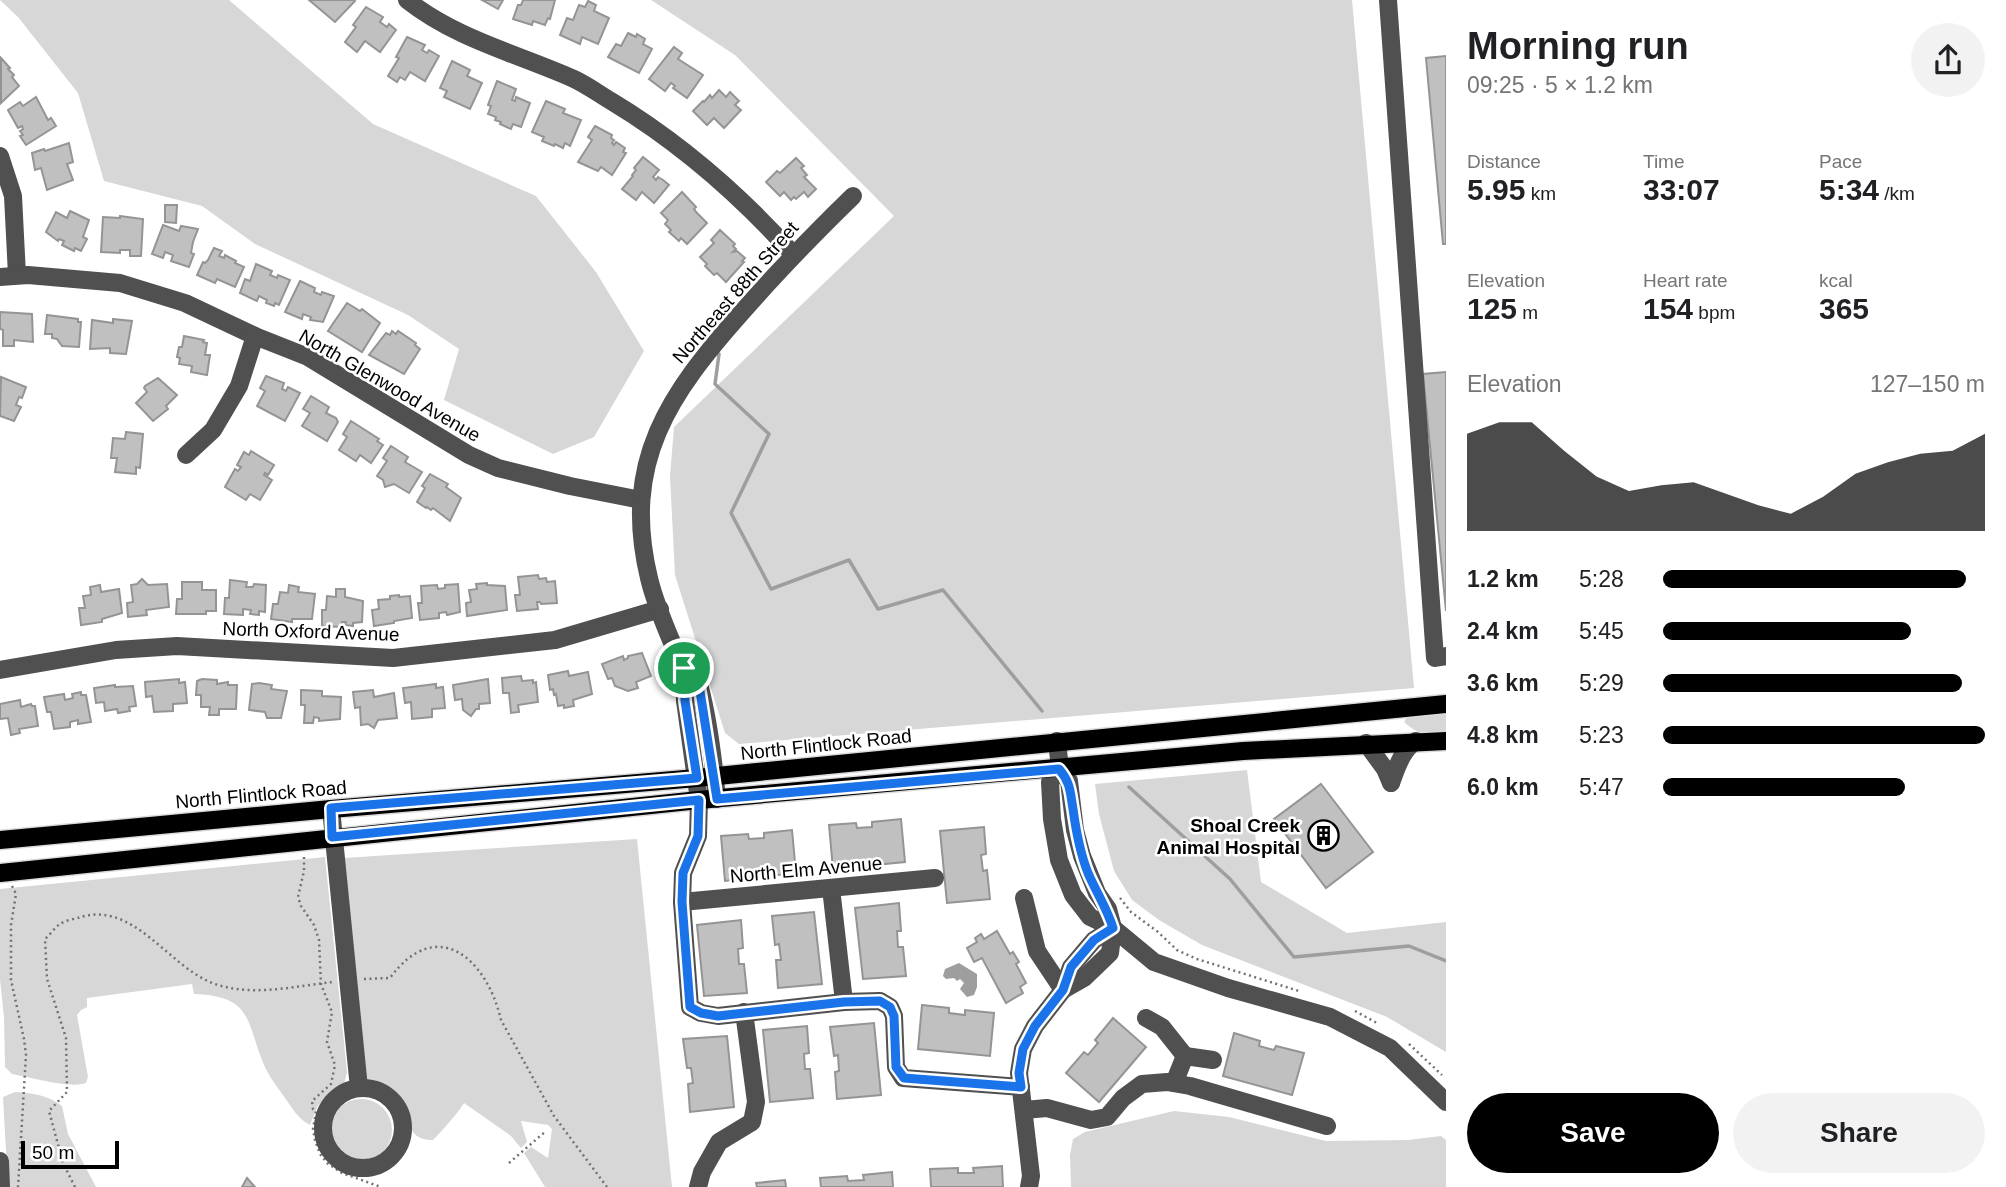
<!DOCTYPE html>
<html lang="en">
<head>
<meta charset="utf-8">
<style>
	:root { --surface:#fff; --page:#f2f2f2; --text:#202124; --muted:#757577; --accent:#000 }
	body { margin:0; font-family:Arial,sans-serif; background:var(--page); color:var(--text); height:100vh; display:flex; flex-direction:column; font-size:26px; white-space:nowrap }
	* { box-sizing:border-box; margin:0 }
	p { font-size:23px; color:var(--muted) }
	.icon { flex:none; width:38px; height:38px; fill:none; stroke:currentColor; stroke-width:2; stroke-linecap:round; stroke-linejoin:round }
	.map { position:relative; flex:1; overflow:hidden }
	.sheet { display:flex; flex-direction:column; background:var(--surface); width:560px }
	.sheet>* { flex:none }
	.scale { position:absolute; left:21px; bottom:18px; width:98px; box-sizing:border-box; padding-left:7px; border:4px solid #000; border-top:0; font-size:19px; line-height:24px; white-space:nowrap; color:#000; -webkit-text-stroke:5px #fff; paint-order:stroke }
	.pin { position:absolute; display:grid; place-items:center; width:60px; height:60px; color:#fff; margin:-30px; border:4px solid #fff; border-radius:50%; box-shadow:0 2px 7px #0007 }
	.round { display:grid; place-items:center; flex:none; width:74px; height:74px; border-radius:37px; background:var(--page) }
	.summary { display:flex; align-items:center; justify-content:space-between; height:119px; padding:0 21px }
	h1 { font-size:38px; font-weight:800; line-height:52px }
	.metrics { display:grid; grid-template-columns:repeat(3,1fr); gap:10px; height:119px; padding:7px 21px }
	.metrics div { display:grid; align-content:center }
	.metrics b { font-size:30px; font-weight:800 }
	.metrics small { font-size:19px; font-weight:400 }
	.metrics p { font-size:19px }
	.chart { height:196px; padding:14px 21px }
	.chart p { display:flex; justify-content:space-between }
	.chart svg { width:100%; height:126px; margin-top:7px; fill:var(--accent); opacity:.7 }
	.action { display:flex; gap:14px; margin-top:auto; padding:14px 21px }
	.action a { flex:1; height:80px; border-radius:42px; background:var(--accent); color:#fff; font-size:28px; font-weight:800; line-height:80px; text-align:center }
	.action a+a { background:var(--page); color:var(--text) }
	ul { padding:0 21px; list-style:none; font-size:23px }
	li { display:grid; grid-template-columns:112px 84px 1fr; align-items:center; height:52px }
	li i { height:18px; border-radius:9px; background:var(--accent) }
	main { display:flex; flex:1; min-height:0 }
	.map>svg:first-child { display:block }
	.green { fill:#d7d7d7 }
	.water { fill:#9e9e9e }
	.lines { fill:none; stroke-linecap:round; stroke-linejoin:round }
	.stream { stroke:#9e9e9e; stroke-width:3.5 }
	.building { fill:#c0c0c0; stroke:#949494; stroke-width:2 }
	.major-casing { stroke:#dbdbdb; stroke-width:21 }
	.path { stroke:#727272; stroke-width:2.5; stroke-dasharray:2 3.5; stroke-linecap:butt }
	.minor { stroke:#505050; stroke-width:18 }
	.major { stroke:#000; stroke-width:18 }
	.route-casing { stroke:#fff; stroke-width:14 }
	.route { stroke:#1a73e8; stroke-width:9 }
	.labels { text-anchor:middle; stroke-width:5; stroke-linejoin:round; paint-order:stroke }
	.street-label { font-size:19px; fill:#000; stroke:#fff }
	.poi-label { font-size:19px; font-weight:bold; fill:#000; stroke:#fff; text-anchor:end }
</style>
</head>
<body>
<main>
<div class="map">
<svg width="1446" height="1187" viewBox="0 0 1446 1187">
	<rect width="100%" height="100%" fill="#fff"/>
	<g class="green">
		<path d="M0 0H229L373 124 536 196 596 272 644 351 594 437 553 454 444 400 459 349 408 315 255 244 202 206 104 181 78 93 18 17Z"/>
		<path d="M651 0H1352L1414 688 739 744 725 733 675 575 670 476 674 427 894 216 735 55Z"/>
		<path d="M1446 712V734C1428 735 1418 735 1404 722L1408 716Z"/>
		<path d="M1247 770 1261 882 1347 933 1446 922V1052L1387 1017 1202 945 1159 920 1132 900 1114 871 1099 814 1095 784Z"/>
		<path d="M637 839 672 1187H545L524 1153 531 1147 548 1158 552 1129 548 1125 521 1121 527 1142 521 1148 511 1136 464 1103C457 1114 442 1131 433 1140 405 1141 410 1114 395 1097 387 1088 376 1086 366 1080L344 858Z"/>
		<path d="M325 857 347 1072 344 1084 329 1093 317 1107 310 1125C298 1119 293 1109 285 1098 279 1089 272 1081 267 1071 245 1026 257 996 194 994L192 984 87 998V1007L81 1010 77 1015 88 1077 86 1083C70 1089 30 1077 12 1074L5 1067 4 1018 0 979V889Z"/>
		<path d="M15 1092C33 1093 47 1095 62 1106L68 1134 96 1187H8L3 1097Z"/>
		<circle cx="361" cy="1130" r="31"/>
		<path d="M1174 1111 1229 1117 1326 1141 1408 1140 1441 1136 1446 1140V1187H1071L1070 1155 1073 1139 1085 1132Z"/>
	</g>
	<path class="water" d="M959 963 977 974V987L974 995 967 997 960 989 964 983 960 979 957 981 954 978 946 979 943 976 945 969Z"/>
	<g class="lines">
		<g class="stream">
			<path d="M719 354 715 384 769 434 731 513 771 589 849 560 878 609 943 590 1042 711"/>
			<path d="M1129 787 1230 879 1294 957 1409 946 1446 961"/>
		</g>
	</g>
	<g class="building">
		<path d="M309 0H354L355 1 335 22Z"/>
		<path d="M482 0H503L498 9Z"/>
		<path d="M523 0H555L550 19 548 18 545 25 533 21 532 25 513 19 518 5H521Z"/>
		<path d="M588 1 596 5 594 11 609 18 598 44 582 37 580 44 560 35 567 18 573 20 579 5 585 7Z"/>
		<path d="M366 7 383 17 380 22 387 27 389 24 396 30 380 52 365 41 357 52 345 42 356 27 353 25Z"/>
		<path d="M628 33 636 37 637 34 645 39 643 44 652 49 639 73 608 57 616 44 621 46Z"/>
		<path d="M407 37 425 45 422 50 427 53 429 50 439 56 425 81 410 72 405 80 400 77 397 82 388 76 399 58 396 57Z"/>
		<path d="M674 47 682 53 678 59 703 75 687 98 673 88 675 86 671 83 665 91 649 79Z"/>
		<path d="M1446 56V244H1443L1426 58Z"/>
		<path d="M1 58 10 68 8 69 14 75 12 77 19 86 1 103Z"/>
		<path d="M452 61 470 70 467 76 482 83 470 109 444 97 447 91 440 88Z"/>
		<path d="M497 81 516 89 512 100 515 101 516 97 530 103 521 127 513 124 511 129 500 124 501 122 495 120 496 117 488 114 491 106 488 105Z"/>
		<path d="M719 90 726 97 730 92 739 101 735 105 741 110 724 128 714 118 707 125 693 111 703 101 704 102 710 95 712 98Z"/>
		<path d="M36 97 48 120 51 118 56 126 26 145 20 136 23 135 20 131 23 129 22 126 18 128 8 110 20 102 23 106Z"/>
		<path d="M546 101 565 109 563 113 581 120 570 146 565 143 563 148 555 144 554 146 542 141 544 137 532 132Z"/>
		<path d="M595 126 612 135 611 138 614 140 612 143 614 145 616 142 625 148 623 152 626 153 612 175 601 167 598 171 578 162 592 140 588 137Z"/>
		<path d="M69 143 73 162 67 164 73 180 47 190 41 168 35 170 32 153 44 149 45 151Z"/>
		<path d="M643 157 659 170 653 177 656 180 658 177 663 180 669 185 654 203 642 192 636 200 622 189 633 176 632 175 636 170 634 168Z"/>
		<path d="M796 158 804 166 801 168 807 175 804 177 816 189 808 197 804 192 796 199 794 197 791 200 784 192 780 196 766 182 777 171 780 173Z"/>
		<path d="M682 192 696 207 694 209 697 213 707 223 687 244 681 238 679 241 669 232 671 230 665 224 668 220 661 213Z"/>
		<path d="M165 205H177L176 223 165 222Z"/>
		<path d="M70 211 89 220 83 237 87 239 81 251 75 248 74 251 62 245 64 241 59 239 58 241 46 232 56 212 67 218Z"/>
		<path d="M120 216 143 219 141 256H130V250H120V253L101 252 103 217 120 218Z"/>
		<path d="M163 225 179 231 181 226 198 229 193 242 191 253 194 254 189 267 171 261 173 255 165 252 163 258 152 254Z"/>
		<path d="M720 230 735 244 733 246 736 249 733 252 737 251 745 258 742 261 744 262 726 282 717 273 714 275 705 266 707 264 700 257 714 243 711 240Z"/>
		<path d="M214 248 222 251 219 256 224 258 225 255 236 261 235 263 244 267 235 287 217 279 215 283 197 275 203 262 205 263 208 260Z"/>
		<path d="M256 264 272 271 270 275 277 278 278 275 290 280 279 305 275 303 274 306 266 303 267 300 259 296 257 301 240 293 245 279 250 281Z"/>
		<path d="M300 281 315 288 314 292 321 295 322 292 334 296 323 322 310 320 311 317 303 314 302 319 285 312Z"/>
		<path d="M347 303 360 311 362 309 380 323 362 352 328 331Z"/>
		<path d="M0 312 32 314 33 342 14 340V346H3V330L0 329Z"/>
		<path d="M47 315 78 319V322H81L79 347 62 346 57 339 52 338V334H45Z"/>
		<path d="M113 319 132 321 126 354 110 353V348L90 349 92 320 113 323Z"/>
		<path d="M392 331 396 334 398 331 416 343 415 345 420 349 404 374 369 355 386 333 390 335Z"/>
		<path d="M184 336 204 340 203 342 207 343 205 355H210L207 375 191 372 192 366 179 364 180 358 177 357 179 347H182Z"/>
		<path d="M1446 372V611L1423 374Z"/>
		<path d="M266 376 284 383 282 389 286 391 288 387 300 393 285 421 257 406 265 391 260 388Z"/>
		<path d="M1 377 26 387 22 398 19 397 16 405 21 407 14 421 0 416Z"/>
		<path d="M158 378 177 395 166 406 168 409 153 421 136 403 147 392 144 388 145 386Z"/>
		<path d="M311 396 329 407 326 413 336 418 338 422 327 441 302 426 310 413 303 409Z"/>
		<path d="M351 421 379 439 377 441 383 445 371 463 360 455 356 461 339 450 347 437 343 434Z"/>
		<path d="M126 432 143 434 140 468 136 467V474L115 472 117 458H111L113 438 125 439Z"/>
		<path d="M391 446 408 457 405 462 422 472 409 493 394 484 385 487 383 480 377 476 387 461 383 458Z"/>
		<path d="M251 451 274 465 268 475 265 473 264 475 272 480 260 500 250 494 246 500 225 487 235 469 238 471 241 467 237 465 244 452 249 455Z"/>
		<path d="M430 474 448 484 446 487 461 498 450 521 433 508 431 510 427 507 426 508 417 502 425 488 422 486Z"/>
		<path d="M538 575 539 579 546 578 547 582 555 581 557 603 541 604 540 602H537L538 609 517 611 515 595H520L518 577Z"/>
		<path d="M142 579 148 585 167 584 169 607 146 610 147 615 128 617 127 603 133 602 131 585 137 584Z"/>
		<path d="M230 580 247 582 246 587H253L254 584 266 585 265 612 259 611V615L250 614 251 610 243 609V615L224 614 225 598H229Z"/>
		<path d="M182 582H202V590H216V611H206V614H176L177 599H182Z"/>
		<path d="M487 583V585L505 586 507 610 467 616 466 603 471 602 469 590 477 589 476 584Z"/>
		<path d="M458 584 460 612 447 615 446 612 439 613V618L420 620 418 603H422L421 586 437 585 438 589 445 588V585Z"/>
		<path d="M100 585 101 592 119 589 122 613 102 619V622L81 625 79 608H85L83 596 91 595 90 587Z"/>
		<path d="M289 585 299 587 298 592 315 594 312 619H292V622L271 619 273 604H278L280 592 288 593Z"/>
		<path d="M336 589H345V597L363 601 362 622 353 623V626L345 625 346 622H342V627L322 626V610H326L327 596 336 597Z"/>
		<path d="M399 595V597L410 596 412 618 394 621V623L374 626 372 610 379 609 378 600 390 599V596Z"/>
		<path d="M642 653 651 676 636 682 638 688 628 691 615 686 612 678 608 679 602 664 623 656 624 660 628 658V656Z"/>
		<path d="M568 671 569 676 588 672 592 694 573 700 574 706 564 708V705L558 706 556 694 554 695 553 689 550 690 548 675Z"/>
		<path d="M521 676 522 681 533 680V683L536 682 538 702 518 705 519 712 511 713 509 693H503L502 678Z"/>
		<path d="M179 679V683L185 682 187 703 173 704V711L154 712 152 696 146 697 145 682Z"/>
		<path d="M202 679 217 680V684L228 682V685H237L236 709H219V715H209L210 707H201V695H196L197 681Z"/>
		<path d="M488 679 490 703 479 704V709H476L471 716 463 710 462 699 455 700 453 685Z"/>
		<path d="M259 683 272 685 271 689 287 691 281 718H267L265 712 249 710 252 684Z"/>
		<path d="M436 684V688L443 687 445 708 432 709V717L412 719 411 702 405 703 403 688Z"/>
		<path d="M115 685V687L133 686 136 706 129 707 130 711 118 713 117 709 105 711 104 702 96 703 94 688Z"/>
		<path d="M301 690 322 691V696L341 697 340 719 319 721V718L314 717 313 723H304L305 705H301Z"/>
		<path d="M373 690 374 697 394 693 397 718 378 720 374 728 368 724 361 725 360 707 355 708 353 692Z"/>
		<path d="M81 692V695H86L91 722 78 724V720L70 722V727L54 729 51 712H47L44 697 64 694 65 700 73 698 72 694Z"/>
		<path d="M20 700 21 707 31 704 32 706H35L38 726 19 729 20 733 11 735 8 718 0 719V704Z"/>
		<path d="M1321 784 1373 852 1326 888 1274 819Z"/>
		<path d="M901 819 905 862 833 869 829 825 856 823 857 828 872 827V822Z"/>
		<path d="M984 827 986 854 981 855 983 871 987 870 990 899 947 903 940 831Z"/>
		<path d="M792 830 796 873 725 881 721 836 748 834 749 839 764 838V833Z"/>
		<path d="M899 903 901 931H897L898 947H903L906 976 863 979 855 908Z"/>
		<path d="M814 912 822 984 778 988 776 960H781L779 944 775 945 772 916Z"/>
		<path d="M741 920 743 948 738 949 739 964H744L747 993 704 996 697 925Z"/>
		<path d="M997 931 1010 954 1013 952 1019 962 1016 964 1026 983 1020 987 1023 993 1006 1003 982 958 974 962 967 948 977 942 975 938 981 934 984 939Z"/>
		<path d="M922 1005 949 1008V1013L965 1015V1010L994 1013 990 1056 918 1049Z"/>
		<path d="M1113 1018 1146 1047 1099 1102 1066 1073 1084 1052 1088 1055 1098 1043 1095 1040Z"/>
		<path d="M874 1023 881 1095 837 1099 835 1072 839 1071 838 1055 834 1056 830 1027Z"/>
		<path d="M807 1026 809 1053 804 1054 805 1069H810L813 1098 770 1102 763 1030Z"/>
		<path d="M1234 1033 1260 1041 1259 1046 1274 1050 1276 1046 1304 1053 1292 1095 1223 1076Z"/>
		<path d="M727 1036 734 1107 690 1112 688 1084 693 1083 691 1068H687L683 1039Z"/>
		<path d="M1002 1166 1003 1187H931L930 1169 958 1168V1173H974L973 1168Z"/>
		<path d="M892 1172 893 1187H821L820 1178 847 1176 848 1181 864 1180 863 1175Z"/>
		<path d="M247 1178 254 1186 255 1187H242Z"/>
		<path d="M785 1180 786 1187H757L756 1183Z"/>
	</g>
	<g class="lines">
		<defs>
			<g id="major">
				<path d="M0 840 331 809 697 778 1446 704"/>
				<path d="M0 873 699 800 1243 751 1446 741"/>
			</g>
		</defs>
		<use href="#major" class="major-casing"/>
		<g class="path">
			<path d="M304 857V871L298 897 301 906 314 925 319 940 321 984 332 1012 327 1042 335 1065 331 1084 312 1101 313 1109 316 1111 313 1129 315 1140 320 1154 327 1163 342 1173 381 1187"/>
			<path d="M12 886 16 894 11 925V980L24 1039 26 1055 18 1187"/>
			<path d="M1120 898 1131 912 1158 932 1177 950 1197 959 1299 991"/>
			<path d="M364 979 390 978C437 914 487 959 501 1020L554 1116 607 1187"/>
			<path d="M1355 1011 1377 1023"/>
			<path d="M1409 1044 1442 1075"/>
			<path d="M509 1163 546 1131"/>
			<path d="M75 1187 63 1163 49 1111 67 1092 66 1038 47 979 45 939C50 935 55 927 60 924 66 920 75 919 81 917 135 901 169 968 215 984 253 997 296 986 333 982"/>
		</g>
		<g class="minor">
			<path d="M407 0C456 39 518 54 574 79 587 85 599 94 611 101 679 142 740 195 793 254"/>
			<path d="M1388 0 1435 658 1446 656"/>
			<path d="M0 156 13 196 17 275"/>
			<path d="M0 277 28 275 120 283 185 303 255 336 308 357 469 455 498 468 570 486 641 500"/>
			<path d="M186 455 213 430 239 386 255 336"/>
			<path d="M684 668 685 701 699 800 698 836 683 873 682 902 690 1007 701 1013 718 1016 844 1002 880 1001 890 1007 894 1016 896 1067 903 1078 1021 1087"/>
			<path d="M0 670 116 650 177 646 393 658 555 640 660 609"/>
			<path d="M1057 741 1060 769 1069 781 1075 830 1082 856 1097 893 1108 909 1113 928 1110 953 1084 978 1063 990"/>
			<path d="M1366 743 1385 769 1391 783"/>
			<path d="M1060 769 1050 782 1052 819 1059 860 1073 895 1090 917 1113 928 1154 962 1228 988 1330 1017 1390 1048 1446 1102"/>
			<path d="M1391 783C1397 767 1402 750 1416 741"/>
			<path d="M717 799C714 766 708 719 700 688 697 680 688 675 684 667 673 648 654 600 649 578 621 462 669 394 743 311 778 271 815 233 853 196"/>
			<path d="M331 809 359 1088"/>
			<path d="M831 888 844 1002"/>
			<path d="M1024 898 1037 951 1063 990"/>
			<path d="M682 902 935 878"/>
			<path d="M1146 1018 1162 1027 1185 1056"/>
			<path d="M1174 1083 1185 1056 1213 1060"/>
			<circle cx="363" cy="1128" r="40"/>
			<path d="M1024 1110 1047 1108 1091 1120 1107 1117 1123 1098 1142 1084 1167 1082 1190 1086 1327 1126"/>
			<path d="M0 1161 1 1187"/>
			<path d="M698 1187 702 1172 719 1142 752 1122 756 1102 744 1012"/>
			<path d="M1029 1187 1031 1176 1019 1073 1023 1049 1035 1026 1063 990 1071 967 1094 940 1113 928"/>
		</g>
		<use href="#major" class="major"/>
	</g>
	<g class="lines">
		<defs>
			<path id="route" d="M684 668 699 685 717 799 1059 769C1071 783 1070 792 1073 809 1076 831 1080 853 1088 873 1096 892 1107 908 1113 928L1094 940 1071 967 1063 990 1035 1026 1023 1049 1019 1073 1021 1087 904 1078 896 1067 894 1016 890 1007 880 1001 844 1002 718 1016 701 1013 690 1007 682 902 683 873 698 836 699 800 332 837 331 808 697 778 685 701Z"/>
		</defs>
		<use href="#route" class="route-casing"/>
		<use href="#route" class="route"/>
	</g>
	<defs>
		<symbol id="building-ring" viewBox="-11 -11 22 22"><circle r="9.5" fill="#fff" stroke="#000" stroke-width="1.5"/><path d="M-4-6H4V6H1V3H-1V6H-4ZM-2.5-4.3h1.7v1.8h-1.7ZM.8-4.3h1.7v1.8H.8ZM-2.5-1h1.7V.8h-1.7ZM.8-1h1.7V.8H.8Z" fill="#000"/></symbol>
	</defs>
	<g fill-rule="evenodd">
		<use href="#building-ring" x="1306" y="818" width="35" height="35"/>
	</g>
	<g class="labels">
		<g class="street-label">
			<text transform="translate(735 292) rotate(-49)" y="7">Northeast 88th Street</text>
			<text transform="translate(390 385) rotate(30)" y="7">North Glenwood Avenue</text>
			<text transform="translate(311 631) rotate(2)" y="7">North Oxford Avenue</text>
			<text transform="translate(826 744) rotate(-6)" y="7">North Flintlock Road</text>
			<text transform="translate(261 794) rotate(-5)" y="7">North Flintlock Road</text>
			<text transform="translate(806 869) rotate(-5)" y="7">North Elm Avenue</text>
		</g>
		<g class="poi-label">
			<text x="1300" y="832">Shoal Creek<tspan x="1300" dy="22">Animal Hospital</tspan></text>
		</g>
	</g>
</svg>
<div class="scale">50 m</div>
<div class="pin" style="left:684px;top:668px;background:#1e9e55"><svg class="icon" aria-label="arrive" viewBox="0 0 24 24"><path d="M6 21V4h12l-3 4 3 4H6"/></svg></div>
</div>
<section class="sheet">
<div class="summary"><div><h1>Morning run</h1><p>09:25 · 5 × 1.2 km</p></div><a class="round"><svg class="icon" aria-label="share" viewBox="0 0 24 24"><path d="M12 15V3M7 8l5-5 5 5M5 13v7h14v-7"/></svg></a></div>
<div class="metrics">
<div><p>Distance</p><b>5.95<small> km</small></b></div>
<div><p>Time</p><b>33:07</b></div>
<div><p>Pace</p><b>5:34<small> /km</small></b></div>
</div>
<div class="metrics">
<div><p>Elevation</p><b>125<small> m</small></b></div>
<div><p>Heart rate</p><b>154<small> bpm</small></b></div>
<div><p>kcal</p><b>365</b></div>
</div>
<div class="chart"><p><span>Elevation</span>127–150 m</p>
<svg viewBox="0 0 160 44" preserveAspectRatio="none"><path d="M0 44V10L10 6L20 6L30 16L40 25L50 30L60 28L70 27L80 31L90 35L100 38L110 32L120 24L130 20L140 17L150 16L160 10V44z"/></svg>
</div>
<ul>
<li><b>1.2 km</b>5:28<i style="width:94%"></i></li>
<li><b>2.4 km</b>5:45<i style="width:77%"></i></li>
<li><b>3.6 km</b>5:29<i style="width:93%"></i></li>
<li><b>4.8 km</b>5:23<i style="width:100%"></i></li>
<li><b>6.0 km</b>5:47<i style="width:75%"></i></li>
</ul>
<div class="action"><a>Save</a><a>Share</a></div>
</section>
</main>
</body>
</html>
